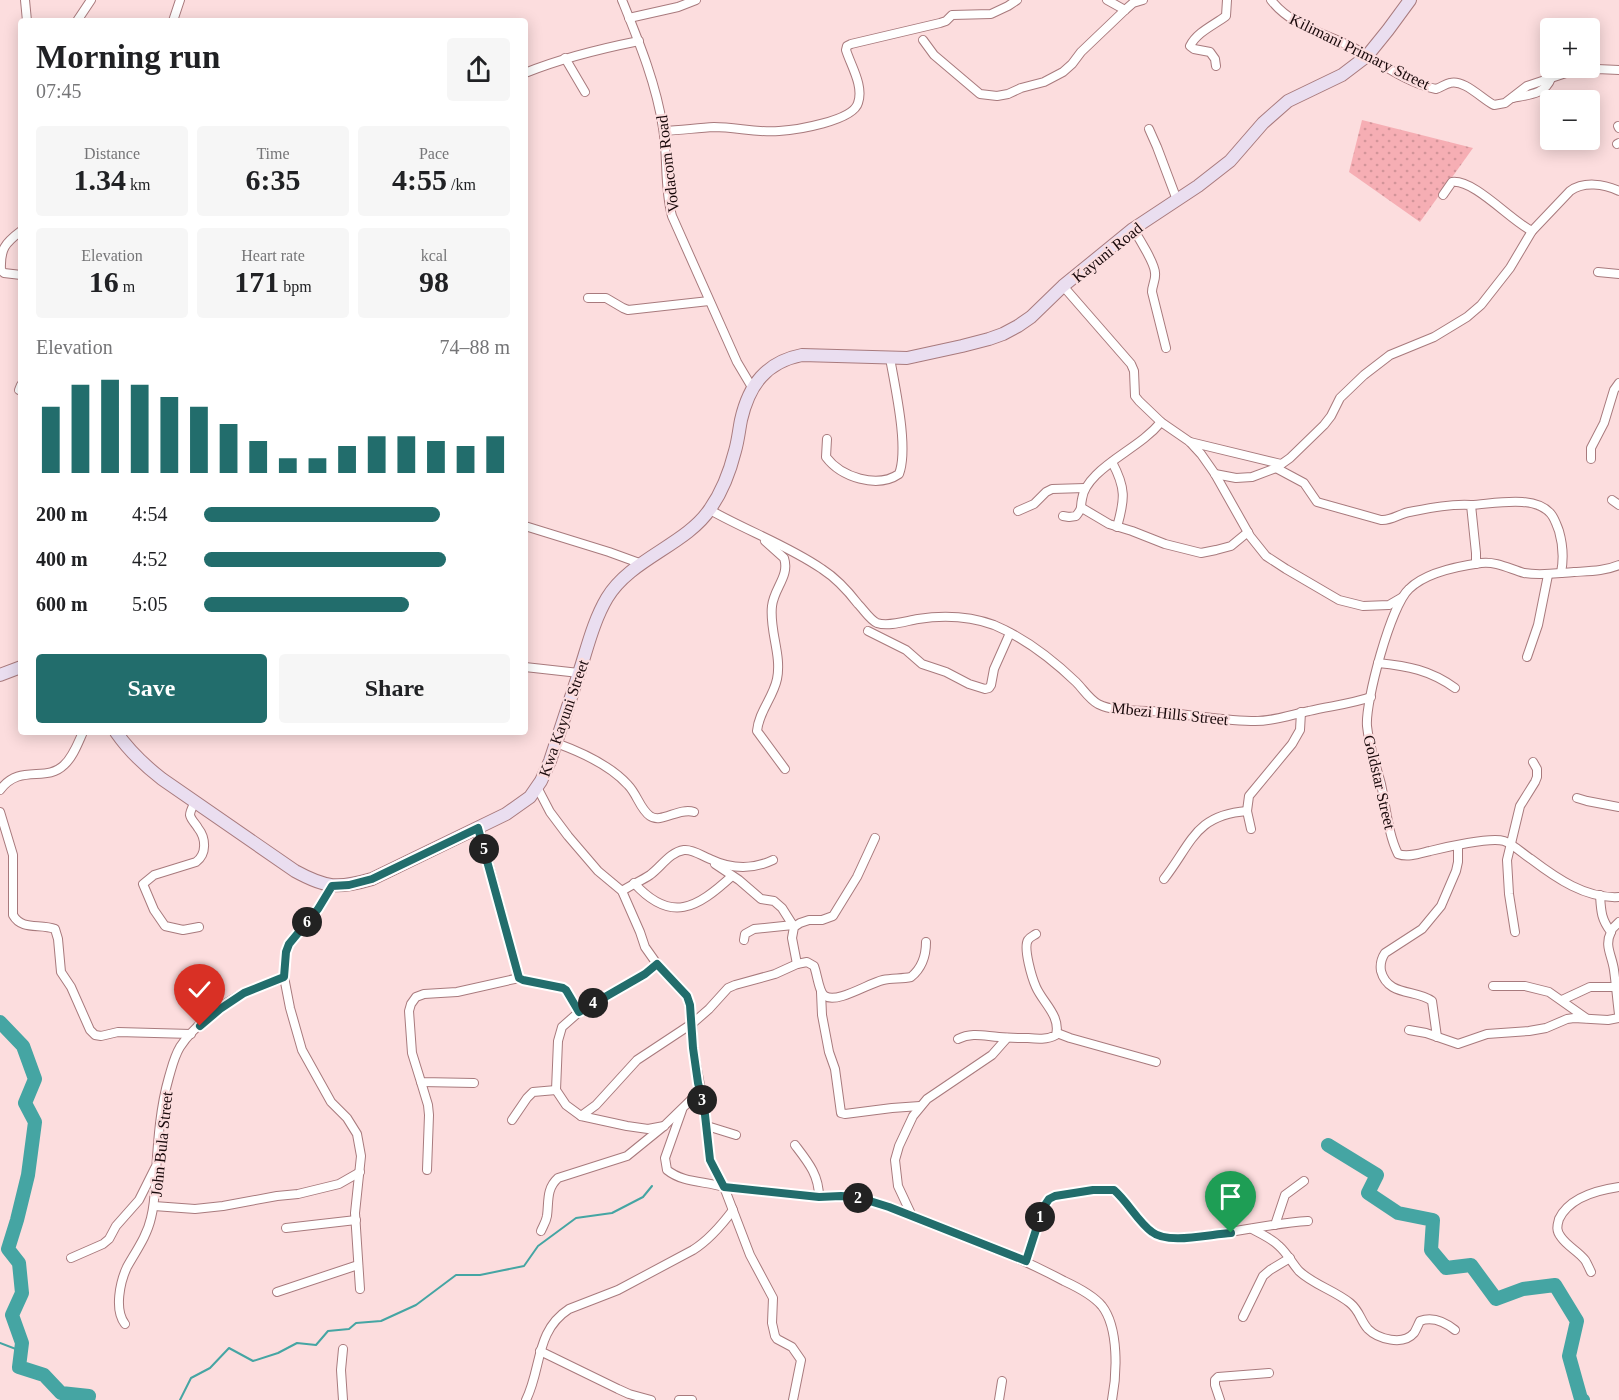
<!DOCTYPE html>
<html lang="en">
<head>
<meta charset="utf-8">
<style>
	:root { --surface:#fff; --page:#f6f6f6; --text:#202124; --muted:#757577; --accent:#226d6c }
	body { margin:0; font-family:"Times New Roman",serif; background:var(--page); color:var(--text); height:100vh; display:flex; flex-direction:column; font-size:22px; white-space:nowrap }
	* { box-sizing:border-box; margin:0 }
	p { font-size:20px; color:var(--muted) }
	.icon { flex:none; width:33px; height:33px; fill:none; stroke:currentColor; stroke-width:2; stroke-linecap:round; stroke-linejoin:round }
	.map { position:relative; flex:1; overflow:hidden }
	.drawer { position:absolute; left:18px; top:18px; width:510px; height:717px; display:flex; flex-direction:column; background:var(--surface); border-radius:6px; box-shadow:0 3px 15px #0003 }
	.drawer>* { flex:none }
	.fabs { position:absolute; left:1540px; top:18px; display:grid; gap:12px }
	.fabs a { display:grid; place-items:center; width:60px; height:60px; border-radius:6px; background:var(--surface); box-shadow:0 3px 15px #0003; font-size:30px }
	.pin { position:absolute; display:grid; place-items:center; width:51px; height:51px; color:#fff; margin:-62px -26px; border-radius:50% 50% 50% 0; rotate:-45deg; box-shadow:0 0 6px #0007 }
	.pin .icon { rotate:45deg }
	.km { position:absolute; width:30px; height:30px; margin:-15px; border-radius:50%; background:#222; color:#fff; font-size:16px; line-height:30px; text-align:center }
	.round { display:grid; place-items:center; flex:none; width:63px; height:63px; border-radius:6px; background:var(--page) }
	.overview { display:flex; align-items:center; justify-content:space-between; height:102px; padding:0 18px }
	h1 { font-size:33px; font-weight:600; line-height:45px }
	.metrics { display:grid; grid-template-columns:repeat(3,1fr); gap:9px; height:102px; padding:6px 18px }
	.metrics div { display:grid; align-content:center; border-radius:6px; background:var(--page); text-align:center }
	.metrics b { font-size:30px; font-weight:600 }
	.metrics small { font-size:16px; font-weight:400 }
	.metrics p { font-size:16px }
	.chart { height:168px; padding:12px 18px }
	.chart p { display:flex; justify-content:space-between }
	.chart svg { width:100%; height:108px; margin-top:6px; stroke:var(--accent); stroke-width:6 }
	.action { display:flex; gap:12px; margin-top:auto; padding:12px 18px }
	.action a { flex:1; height:69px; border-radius:6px; background:var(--accent); color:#fff; font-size:24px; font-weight:600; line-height:69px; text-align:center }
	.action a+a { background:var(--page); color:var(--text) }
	ul { padding:0 18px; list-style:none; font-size:20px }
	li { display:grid; grid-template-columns:96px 72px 1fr; align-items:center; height:45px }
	li i { height:15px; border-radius:8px; background:var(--accent) }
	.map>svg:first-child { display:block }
	.grass { fill:url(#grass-dots) }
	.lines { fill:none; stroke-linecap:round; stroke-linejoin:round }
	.stream { stroke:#45a5a3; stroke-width:2 }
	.river { stroke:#45a5a3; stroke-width:14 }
	.street-casing { stroke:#a87a7d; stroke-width:10 }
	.secondary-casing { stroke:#a87a7d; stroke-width:14 }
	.street { stroke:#fff; stroke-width:8 }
	.secondary { stroke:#eadef0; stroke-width:12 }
	.route-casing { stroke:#fff; stroke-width:12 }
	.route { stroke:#226d6c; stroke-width:8 }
	.labels { text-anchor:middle; stroke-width:4.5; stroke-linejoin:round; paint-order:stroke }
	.street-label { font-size:16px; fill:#19090b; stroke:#fcddde }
</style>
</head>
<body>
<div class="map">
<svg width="1619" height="1400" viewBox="0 0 1619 1400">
	<defs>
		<pattern id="grass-dots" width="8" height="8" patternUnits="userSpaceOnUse" patternTransform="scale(1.5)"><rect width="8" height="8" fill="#f6aeb4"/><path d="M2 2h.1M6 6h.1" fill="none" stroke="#d29499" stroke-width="1.8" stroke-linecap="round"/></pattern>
	</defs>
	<rect width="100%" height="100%" fill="#fcddde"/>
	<path class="grass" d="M1362 120 1473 148 1420 222 1349 172Z"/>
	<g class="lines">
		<g class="stream">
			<path d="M0 1343 21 1351"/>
			<path d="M180 1400 191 1378 210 1368 229 1348 253 1361 278 1353 297 1343 316 1345 328 1331 349 1329 356 1323 381 1321 416 1305 456 1275H480L524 1266 538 1246 576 1218 612 1213 643 1197 652 1186"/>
		</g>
		<g class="river">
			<path d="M0 1022 23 1046 35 1079 25 1103 35 1122 28 1175 17 1220 8 1249 19 1263 22 1293 12 1315 22 1343 19 1367 44 1375 61 1393 89 1396 88 1400"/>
			<path d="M1328 1145 1377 1175 1368 1193 1398 1213 1433 1220 1431 1250 1446 1268 1471 1265 1496 1299 1523 1289 1555 1285 1577 1321 1569 1356 1581 1399 1583 1400"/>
		</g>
		<defs>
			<g id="street">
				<path d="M25 0 27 21"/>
				<path d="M622 0C639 42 656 83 663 128 668 157 664 187 672 216L737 362 753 389"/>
				<path d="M1107 0 1125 10"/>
				<path d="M1271 0C1292 27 1325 33 1354 48 1380 62 1406 83 1436 89 1442 87 1445 84 1450 83 1464 79 1482 99 1494 105L1505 103 1527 86 1569 72 1597 69 1619 70"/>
				<path d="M629 18 678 7 696 0"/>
				<path d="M77 21 91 0"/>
				<path d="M173 21 180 0"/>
				<path d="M923 40 934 55 980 94 997 96 1008 94 1021 88 1044 82 1063 72 1072 64 1081 52 1125 10 1133 3 1143 0"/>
				<path d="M565 58 585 92"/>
				<path d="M1216 66 1215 59 1210 52 1194 49 1190 46C1197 32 1214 25 1226 16L1227 0"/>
				<path d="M525 73C562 58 599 49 639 41"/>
				<path d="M1513 98C1528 95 1546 94 1551 78"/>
				<path d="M1618 126 1619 128"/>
				<path d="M1149 129 1157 147 1177 200"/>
				<path d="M664 131C681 130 698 128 714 127 736 127 757 133 779 131 796 130 853 121 858 103 864 86 851 66 846 50L847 46 851 44 940 23 946 21 952 15 991 14 1008 6 1017 0"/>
				<path d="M1617 144 1619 143"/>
				<path d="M1443 195 1452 182C1474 179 1511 221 1532 231"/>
				<path d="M1133 229C1139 238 1155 264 1155 273 1156 280 1152 285 1152 292L1166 348"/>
				<path d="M21 231C5 243 0 249 1 270L4 273 21 275"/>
				<path d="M1598 272 1619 274"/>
				<path d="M1063 286 1131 364 1134 371 1135 396 1139 401 1161 422 1190 442 1201 454 1215 474 1250 536 1266 556 1286 569 1339 600 1363 606 1389 605 1401 598"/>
				<path d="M588 298H606L623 308 628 310 709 301"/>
				<path d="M19 390 21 385"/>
				<path d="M827 439 826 457C841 477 877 489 899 474 909 448 895 387 890 358"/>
				<path d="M1190 442 1281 464"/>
				<path d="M1591 459V448L1604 423 1614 390 1619 383"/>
				<path d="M1112 462C1126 488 1125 499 1117 527"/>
				<path d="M1276 468 1304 483 1317 502 1381 520C1391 521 1399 514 1409 512 1430 508 1449 504 1471 505L1476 553V564"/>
				<path d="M1215 474 1236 478 1252 477 1276 468 1290 458 1324 425 1331 416 1340 398 1364 375 1390 355 1434 337 1467 317 1481 305 1510 268 1532 231 1570 191C1584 181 1604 184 1619 191"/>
				<path d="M1612 500 1619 505"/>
				<path d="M1471 505C1493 504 1535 494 1551 514 1555 519 1557 526 1559 531 1563 545 1564 558 1561 573"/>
				<path d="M1082 508 1109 524 1132 531 1165 544 1201 553 1216 550 1231 546 1248 532"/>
				<path d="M710 510C747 531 787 545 822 569 836 578 848 591 858 604 864 610 870 620 877 623 889 627 906 621 918 619 944 615 969 616 994 625 1025 638 1052 659 1076 682 1083 689 1089 699 1098 704 1114 712 1134 710 1152 711 1185 714 1218 720 1251 721 1271 722 1290 715 1309 711 1330 706 1351 704 1371 697"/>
				<path d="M1018 511 1034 504 1046 492 1052 489 1085 488"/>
				<path d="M1063 516 1069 517 1076 516C1083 507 1080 509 1082 499 1083 490 1089 482 1096 475 1116 455 1143 444 1161 422"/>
				<path d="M525 526 609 552 642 564"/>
				<path d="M765 541 784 558C790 576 774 588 772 606 769 630 782 655 777 679 773 698 759 711 757 731L785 769"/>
				<path d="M1619 565C1605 571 1590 571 1574 572 1557 573 1541 576 1524 573 1510 569 1496 561 1481 563 1459 566 1425 573 1409 589 1391 605 1365 702 1367 726 1369 746 1376 765 1381 784 1386 807 1388 834 1398 854 1408 858 1421 853 1430 851 1446 847 1490 837 1504 841 1513 844 1523 854 1531 859 1556 878 1586 899 1619 897"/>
				<path d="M868 631 906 650 922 664 946 672 969 684 985 689 989 688 991 685 994 669 1010 633"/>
				<path d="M1527 657 1538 625 1548 575"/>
				<path d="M1378 663C1408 666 1430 670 1455 688"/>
				<path d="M525 667 579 673"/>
				<path d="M556 743C581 752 610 765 628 785 637 794 640 809 650 816 661 824 679 807 694 812"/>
				<path d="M537 787 550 812 568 836 598 871 622 891 640 932 645 947 657 964 687 996 692 1017 693 1049 704 1106 710 1160 724 1187 750 1255 773 1298 772 1323 775 1336 777 1339 792 1347 801 1360 793 1400"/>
				<path d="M0 790C20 763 46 783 64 765 73 757 78 743 83 732"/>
				<path d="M1577 798 1587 801 1619 807"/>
				<path d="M195 802C193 806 190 811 190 815 191 820 196 824 198 828 206 838 207 854 196 862L154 875 143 884 154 910 165 926 183 930 199 927"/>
				<path d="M0 812 13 855V915C22 931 40 923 55 929L58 939 61 972 71 987 90 1030 95 1035 101 1036 118 1032 191 1034"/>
				<path d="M479 828 519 978 523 980 563 988 566 990 579 1012"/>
				<path d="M1251 829 1247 811 1249 796 1292 744 1300 730 1301 712"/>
				<path d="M715 864 739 880 761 899 774 901 782 908 794 927"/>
				<path d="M1164 879C1192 843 1195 815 1247 811"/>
				<path d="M634 883C671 924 697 908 732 876"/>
				<path d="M622 891C631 885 641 881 650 875 661 867 670 852 684 850 693 849 702 856 710 859 731 869 752 870 773 860"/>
				<path d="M1600 895C1601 911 1601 919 1611 932 1604 946 1612 955 1614 970 1616 984 1617 999 1619 1014"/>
				<path d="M1515 932 1509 894 1507 860 1520 806 1535 782 1537 777V769L1533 762"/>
				<path d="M1611 932 1612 929 1619 922"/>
				<path d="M744 940 745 934 754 929 793 925"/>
				<path d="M657 964 645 974 579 1012 562 1027 558 1041 556 1090 566 1105 581 1116 627 1126 648 1129 664 1126"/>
				<path d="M797 964 792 938 794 927 800 923 809 920H822L833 916 857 877 875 838"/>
				<path d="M284 977 290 1008 302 1050 331 1102 347 1118 357 1134 361 1156 355 1213 360 1289"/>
				<path d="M1493 986H1525L1549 992 1586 1018"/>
				<path d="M821 992 822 1015 829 1052 835 1069 841 1113 845 1114 892 1108 920 1106"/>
				<path d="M1562 1000 1590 987H1615"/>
				<path d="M1409 1030 1426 1033 1458 1044 1487 1034 1529 1031 1546 1028 1567 1019 1574 1018 1608 1020 1619 1018"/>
				<path d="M1057 1033 1070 1038 1156 1062"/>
				<path d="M1437 1037 1432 1001C1416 989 1388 997 1381 971 1380 965 1381 959 1385 953L1422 929 1441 906 1456 871 1458 862V846"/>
				<path d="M958 1039C972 1032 984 1036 999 1037 1009 1038 1018 1038 1028 1038 1037 1039 1047 1040 1056 1035 1061 1016 1043 1003 1036 987 1032 978 1023 948 1028 940 1030 937 1033 936 1036 934"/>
				<path d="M421 1082 428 1105 429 1115 427 1170"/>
				<path d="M474 1083 421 1082 412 1053 409 1011 411 1004 416 997 424 994 457 992 519 978"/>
				<path d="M682 1110 665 1158 667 1170C683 1183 705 1181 724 1187L819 1197 841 1196 857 1197 878 1203C902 1211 926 1222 951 1231 989 1246 1027 1261 1064 1281 1077 1287 1093 1295 1102 1306 1119 1328 1117 1374 1112 1400"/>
				<path d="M581 1116 596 1105 637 1060 693 1023 709 1009 728 988 735 985 775 974 797 964 807 962 814 966C817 973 819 993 825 996 837 1004 869 983 883 980 892 978 902 979 911 977 922 968 926 956 926 942"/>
				<path d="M512 1120 527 1098 533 1092 556 1090"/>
				<path d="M707 1126 736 1135"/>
				<path d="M795 1145C808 1162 819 1175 819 1197"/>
				<path d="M154 1206 195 1209 223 1206 277 1196 298 1194 339 1184 360 1172"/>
				<path d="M912 1216 898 1186 895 1160 899 1146 913 1116 927 1099 992 1055 1007 1038"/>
				<path d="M1275 1225 1285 1195 1304 1181"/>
				<path d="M286 1228 356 1220"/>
				<path d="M1252 1229C1261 1234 1271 1238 1279 1246 1287 1253 1292 1263 1299 1271 1314 1285 1334 1290 1350 1303 1360 1311 1360 1320 1368 1329 1378 1339 1403 1346 1414 1333 1416 1330 1418 1325 1420 1321 1433 1316 1445 1322 1455 1330"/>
				<path d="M541 1231C543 1226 546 1222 547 1216 549 1201 546 1189 558 1178L627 1156 664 1126 700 1091"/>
				<path d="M71 1258 103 1244 109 1239 116 1226 139 1200 155 1168"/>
				<path d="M1026 1261 1043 1207 1049 1199 1055 1196 1093 1190H1114C1132 1206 1143 1234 1168 1238 1215 1238 1261 1224 1308 1221"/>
				<path d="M1591 1272C1589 1268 1587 1263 1585 1260 1578 1251 1567 1246 1561 1237 1556 1231 1557 1226 1559 1219 1569 1198 1598 1190 1619 1187"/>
				<path d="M277 1292 358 1265"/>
				<path d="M1243 1317 1263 1276 1270 1270 1290 1258"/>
				<path d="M125 1324C114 1310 120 1282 127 1267 136 1251 147 1236 151 1218 155 1203 155 1188 156 1172 158 1141 160 1108 169 1077 172 1067 174 1057 180 1047 193 1027 224 1002 246 992 259 987 272 983 284 977L286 952 289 944 318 909 332 886"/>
				<path d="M343 1349 341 1370 343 1400"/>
				<path d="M540 1351 618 1389 629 1394 651 1400"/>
				<path d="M526 1400C542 1368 535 1331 569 1309L618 1290 693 1250C709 1240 721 1226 733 1210L732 1208"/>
				<path d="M679 1400H692"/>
				<path d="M999 1400 1002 1381"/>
				<path d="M1220 1400 1215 1385V1380L1218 1377 1269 1373"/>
			</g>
			<g id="secondary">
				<path d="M0 675 21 667"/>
				<path d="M116 732C129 751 144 765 162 779L295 871C326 888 338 889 372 879L506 814 530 797 541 781 550 761C560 730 570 700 580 670 588 645 594 620 607 598 630 559 686 545 710 509 722 492 730 471 735 451 738 441 739 430 741 420 749 385 766 362 802 355L907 358 962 346 989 339 1003 334 1018 326 1031 317 1063 286 1133 229 1198 186 1230 161 1263 123 1288 101 1342 75 1367 56 1388 30 1410 0"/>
			</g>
		</defs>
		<use href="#street" class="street-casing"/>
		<use href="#secondary" class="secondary-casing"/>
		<use href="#street" class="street"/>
		<use href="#secondary" class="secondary"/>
	</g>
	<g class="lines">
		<defs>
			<path id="route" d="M200 1026 220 1009 244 993 284 977 286 952 289 944 318 909 332 886 349 885 372 879 478 828 519 978 523 980 563 988 566 990 579 1012 645 974 657 964 687 996 690 1005 693 1048 698 1083 704 1106 710 1160 724 1187 819 1197 841 1196 857 1197 889 1207 1026 1261 1043 1208 1049 1199 1055 1196 1093 1190H1114C1128 1202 1138 1222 1152 1232 1168 1245 1210 1234 1231 1233"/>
		</defs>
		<use href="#route" class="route-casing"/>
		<use href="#route" class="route"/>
	</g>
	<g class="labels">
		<g class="street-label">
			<text transform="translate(1360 51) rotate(26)" y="6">Kilimani Primary Street</text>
			<text transform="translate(667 164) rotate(-97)" y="6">Vodacom Road</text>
			<text transform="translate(1107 252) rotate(-39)" y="6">Kayuni Road</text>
			<text transform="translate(1170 713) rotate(6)" y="6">Mbezi Hills Street</text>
			<text transform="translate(563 718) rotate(-71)" y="6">Kwa Kayuni Street</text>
			<text transform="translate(1380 782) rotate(77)" y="6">Goldstar Street</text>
			<text transform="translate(161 1144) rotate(-84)" y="6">John Bula Street</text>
		</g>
	</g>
</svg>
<div class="fabs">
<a>+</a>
<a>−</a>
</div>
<div class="pin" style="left:1231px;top:1233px;background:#1e9e55"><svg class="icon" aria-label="arrive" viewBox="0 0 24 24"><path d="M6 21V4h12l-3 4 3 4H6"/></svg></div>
<div class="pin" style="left:200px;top:1026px;background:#d93025"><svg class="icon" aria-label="check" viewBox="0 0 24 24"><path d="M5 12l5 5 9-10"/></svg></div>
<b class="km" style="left:1040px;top:1217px">1</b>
<b class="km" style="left:858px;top:1198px">2</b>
<b class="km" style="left:702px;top:1100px">3</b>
<b class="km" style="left:593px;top:1003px">4</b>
<b class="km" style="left:484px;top:849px">5</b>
<b class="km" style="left:307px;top:922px">6</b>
<section class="drawer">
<div class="overview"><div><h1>Morning run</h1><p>07:45</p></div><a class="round"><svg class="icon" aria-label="share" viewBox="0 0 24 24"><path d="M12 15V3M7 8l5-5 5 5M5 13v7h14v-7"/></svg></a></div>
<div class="metrics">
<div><p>Distance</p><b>1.34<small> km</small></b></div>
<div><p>Time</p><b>6:35</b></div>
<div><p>Pace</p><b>4:55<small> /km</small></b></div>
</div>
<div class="metrics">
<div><p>Elevation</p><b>16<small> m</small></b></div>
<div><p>Heart rate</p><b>171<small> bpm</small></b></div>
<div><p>kcal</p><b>98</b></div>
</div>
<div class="chart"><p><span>Elevation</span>74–88 m</p>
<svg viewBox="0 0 160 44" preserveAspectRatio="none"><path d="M5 44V17M15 44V8M25 44V6M35 44V8M45 44V13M55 44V17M65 44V24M75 44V31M85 44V38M95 44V38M105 44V33M115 44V29M125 44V29M135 44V31M145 44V33M155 44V29"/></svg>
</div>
<ul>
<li><b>200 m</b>4:54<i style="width:77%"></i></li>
<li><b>400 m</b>4:52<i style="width:79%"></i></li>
<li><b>600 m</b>5:05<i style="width:67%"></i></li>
</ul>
<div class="action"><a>Save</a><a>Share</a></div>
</section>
</div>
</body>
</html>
